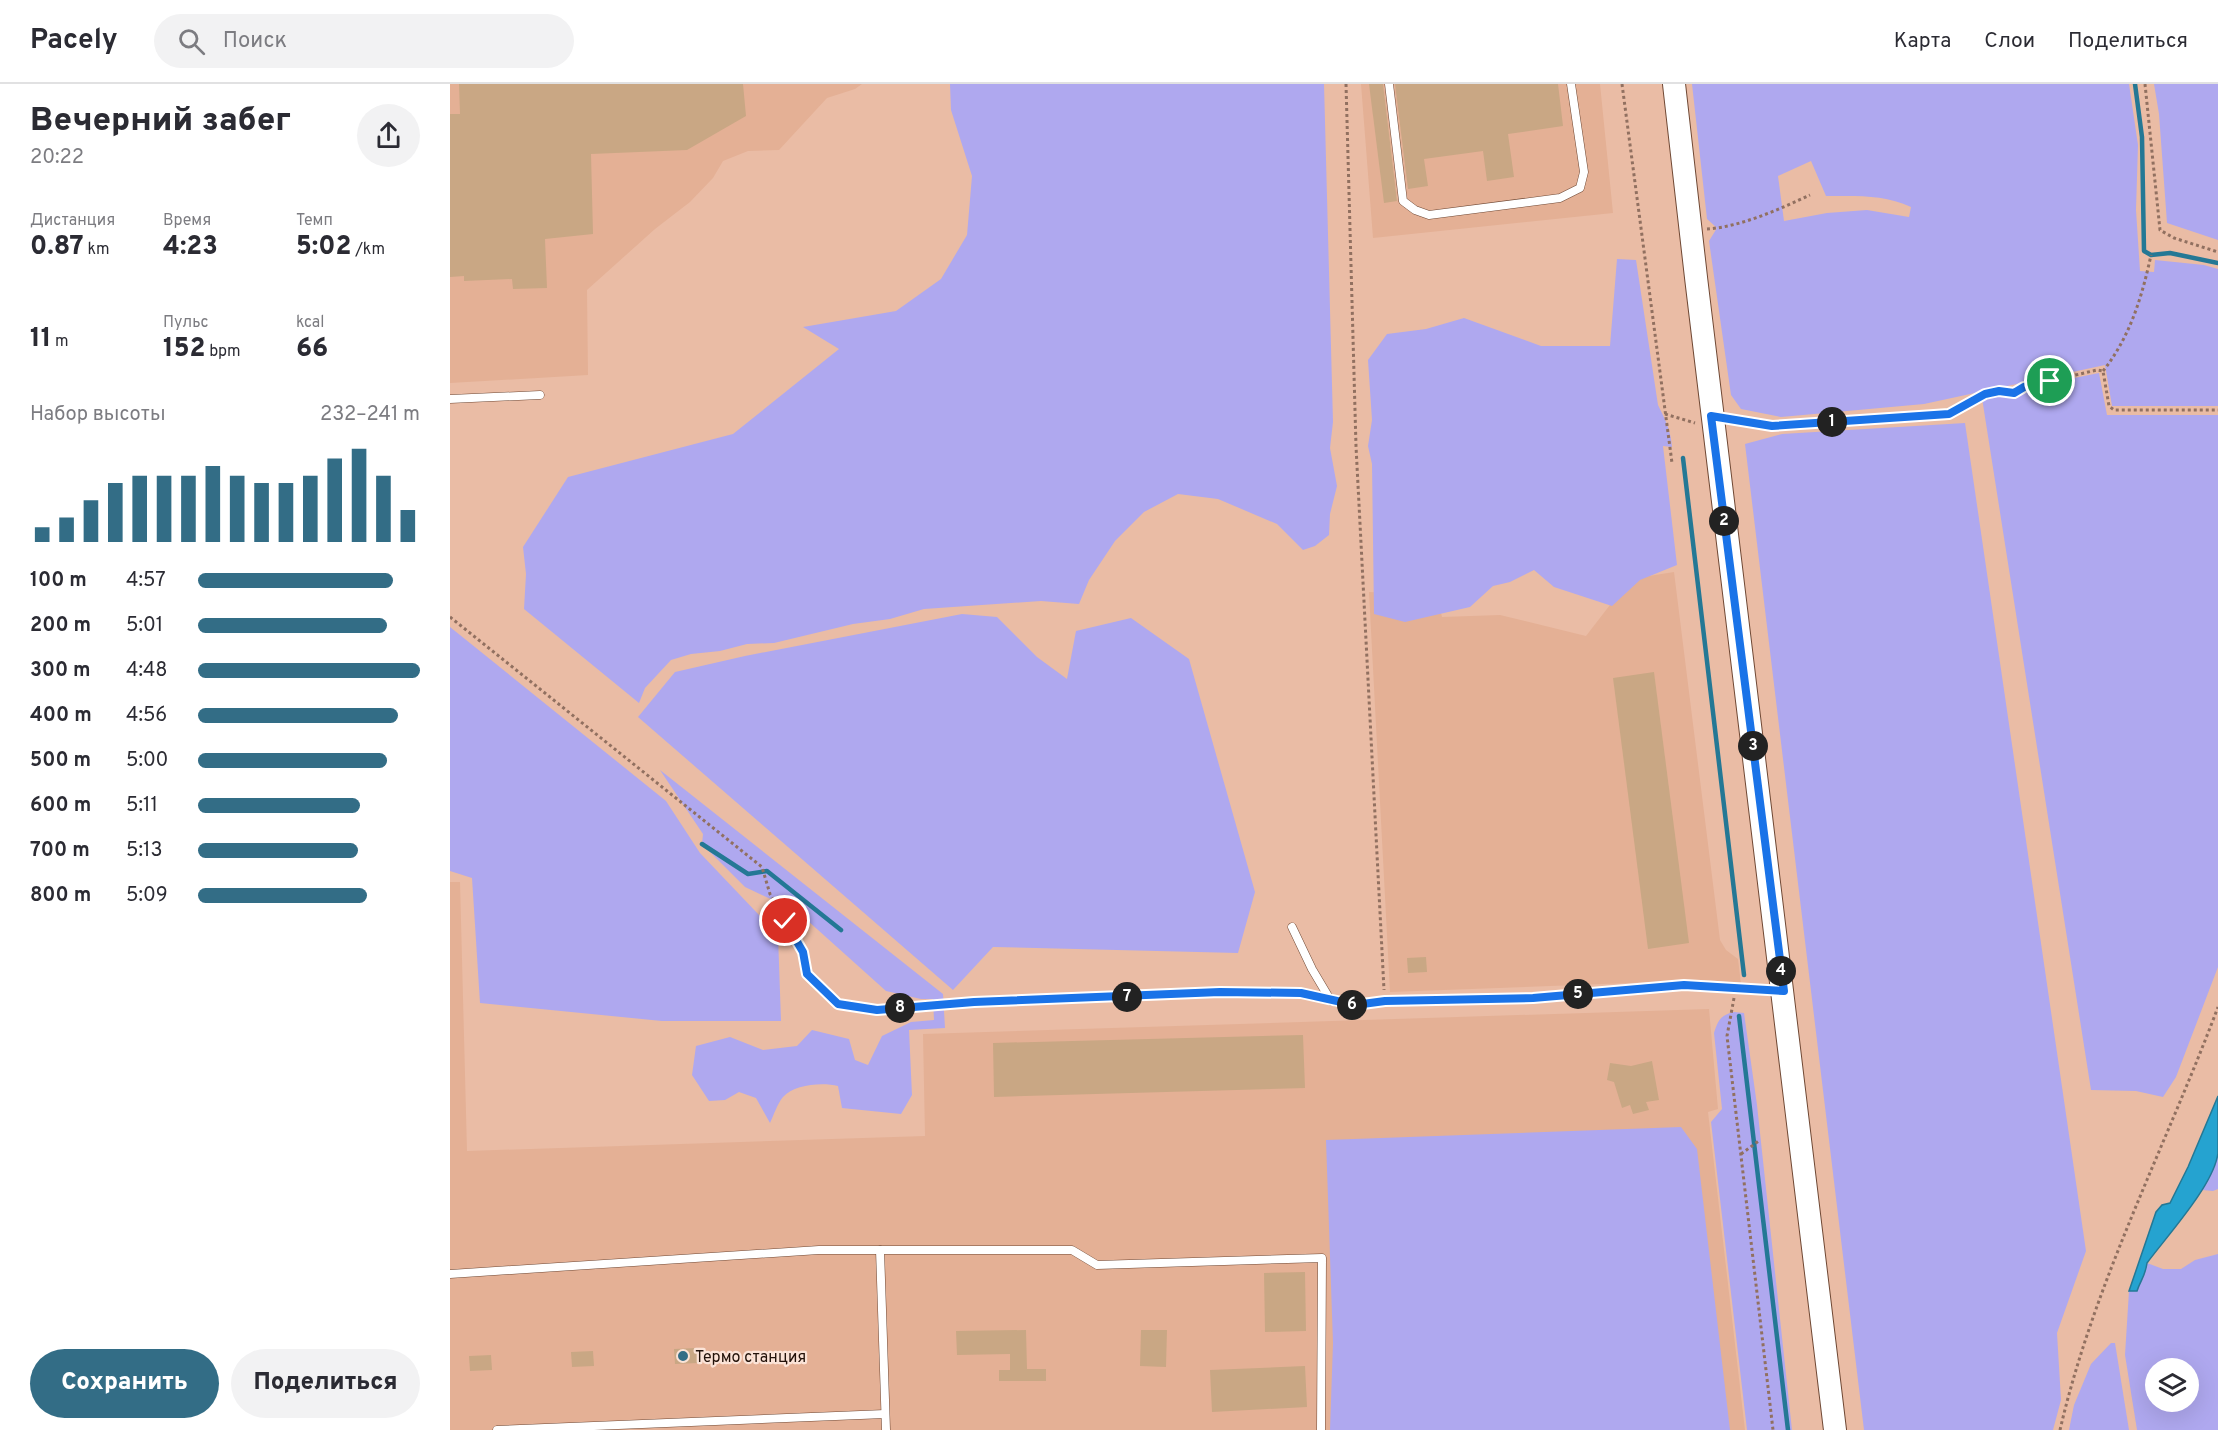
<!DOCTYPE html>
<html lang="ru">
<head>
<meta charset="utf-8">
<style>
	:root { --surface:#fff; --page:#f2f2f3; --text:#2b2b33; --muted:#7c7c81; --line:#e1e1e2; --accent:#336d86 }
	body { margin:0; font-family:Overpass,sans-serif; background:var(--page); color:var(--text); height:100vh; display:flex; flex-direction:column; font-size:22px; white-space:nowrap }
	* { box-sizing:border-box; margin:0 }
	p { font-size:20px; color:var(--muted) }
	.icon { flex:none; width:33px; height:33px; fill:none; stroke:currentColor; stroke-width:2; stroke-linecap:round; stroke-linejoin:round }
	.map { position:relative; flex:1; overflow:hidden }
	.details { display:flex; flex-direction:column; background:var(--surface); width:450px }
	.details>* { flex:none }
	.controls { position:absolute; left:1695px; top:1274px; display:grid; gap:12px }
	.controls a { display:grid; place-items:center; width:54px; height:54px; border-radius:50%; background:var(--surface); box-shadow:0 6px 24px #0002; font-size:30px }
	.pin { position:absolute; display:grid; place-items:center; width:51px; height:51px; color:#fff; margin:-26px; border:3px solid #fff; border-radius:50%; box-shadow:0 2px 6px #0007 }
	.km { position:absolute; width:30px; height:30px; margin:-15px; border-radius:50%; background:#222; color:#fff; font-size:16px; line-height:30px; text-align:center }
	.round { display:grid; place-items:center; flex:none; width:63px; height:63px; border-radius:32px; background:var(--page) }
	.head { display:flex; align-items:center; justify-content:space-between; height:102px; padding:0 30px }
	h1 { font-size:33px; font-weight:800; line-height:45px }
	.stats { display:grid; grid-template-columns:repeat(3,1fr); gap:9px; height:102px; padding:6px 30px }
	.stats div { display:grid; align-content:center }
	.stats b { font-size:26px; font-weight:800 }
	.stats small { font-size:16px; font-weight:400 }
	.stats p { font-size:16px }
	.chart { height:168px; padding:12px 30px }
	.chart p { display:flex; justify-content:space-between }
	.chart svg { width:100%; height:108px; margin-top:6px; stroke:var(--accent); stroke-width:6 }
	.primary-button { display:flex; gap:12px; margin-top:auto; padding:12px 30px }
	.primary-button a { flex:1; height:69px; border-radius:36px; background:var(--accent); color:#fff; font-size:24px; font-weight:800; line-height:69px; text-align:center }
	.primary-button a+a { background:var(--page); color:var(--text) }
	ul { padding:0 30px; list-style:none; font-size:20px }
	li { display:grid; grid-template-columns:96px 72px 1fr; align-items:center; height:45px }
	li i { height:15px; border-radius:8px; background:var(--accent) }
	header { display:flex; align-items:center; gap:36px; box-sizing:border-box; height:84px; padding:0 30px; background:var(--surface); border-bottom:2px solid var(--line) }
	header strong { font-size:28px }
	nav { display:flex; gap:33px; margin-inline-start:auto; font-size:21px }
	.search { width:420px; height:54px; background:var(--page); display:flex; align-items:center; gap:15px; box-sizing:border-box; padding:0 21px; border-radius:33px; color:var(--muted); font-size:22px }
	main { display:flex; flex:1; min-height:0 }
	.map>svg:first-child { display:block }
	.built { fill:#e4b095 }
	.green { fill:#afa8ef; fill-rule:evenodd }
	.water { fill:#25a3d0; stroke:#247895; stroke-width:1.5 }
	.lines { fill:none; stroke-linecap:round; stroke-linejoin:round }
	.stream { stroke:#247895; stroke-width:4.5 }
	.building { fill:#c9a784 }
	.service-casing { stroke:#6f4834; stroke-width:9 }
	.secondary-casing { stroke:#6f4834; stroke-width:24 }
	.path { stroke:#917060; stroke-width:3; stroke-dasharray:3 3; stroke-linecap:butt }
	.service { stroke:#fff; stroke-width:8 }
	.secondary { stroke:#fff; stroke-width:22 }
	.route-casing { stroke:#fff; stroke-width:12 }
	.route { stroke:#1a73e8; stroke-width:8 }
	.poi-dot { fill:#336d86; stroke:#fbe3d7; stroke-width:2 }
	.labels { text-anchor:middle; stroke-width:4.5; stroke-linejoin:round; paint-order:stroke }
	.poi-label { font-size:16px; fill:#22120a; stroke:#fbe3d7; text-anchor:start }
</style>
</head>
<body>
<header>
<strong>Pacely</strong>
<div class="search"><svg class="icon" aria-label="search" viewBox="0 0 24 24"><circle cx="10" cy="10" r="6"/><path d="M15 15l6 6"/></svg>Поиск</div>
<nav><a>Карта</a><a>Слои</a><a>Поделиться</a></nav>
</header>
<main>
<section class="details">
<div class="head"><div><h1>Вечерний забег</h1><p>20:22</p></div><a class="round"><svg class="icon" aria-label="share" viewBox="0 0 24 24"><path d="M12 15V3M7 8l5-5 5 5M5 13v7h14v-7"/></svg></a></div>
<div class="stats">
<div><p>Дистанция</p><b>0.87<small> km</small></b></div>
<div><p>Время</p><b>4:23</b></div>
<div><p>Темп</p><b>5:02<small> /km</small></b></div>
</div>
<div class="stats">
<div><b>11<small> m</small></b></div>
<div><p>Пульс</p><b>152<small> bpm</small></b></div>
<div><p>kcal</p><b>66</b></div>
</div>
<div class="chart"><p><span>Набор высоты</span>232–241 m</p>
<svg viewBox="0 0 160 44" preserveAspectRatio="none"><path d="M5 44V38M15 44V34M25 44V27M35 44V20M45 44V17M55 44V17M65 44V17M75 44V13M85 44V17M95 44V20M105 44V20M115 44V17M125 44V10M135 44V6M145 44V17M155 44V31"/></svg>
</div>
<ul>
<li><b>100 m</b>4:57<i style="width:88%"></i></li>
<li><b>200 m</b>5:01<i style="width:85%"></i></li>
<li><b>300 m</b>4:48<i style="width:100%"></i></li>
<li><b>400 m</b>4:56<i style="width:90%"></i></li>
<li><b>500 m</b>5:00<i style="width:85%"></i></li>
<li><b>600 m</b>5:11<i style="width:73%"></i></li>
<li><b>700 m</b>5:13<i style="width:72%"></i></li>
<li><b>800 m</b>5:09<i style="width:76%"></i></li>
</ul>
<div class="primary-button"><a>Сохранить</a><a>Поделиться</a></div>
</section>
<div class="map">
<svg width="1768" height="1346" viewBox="0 0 1768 1346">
	<rect width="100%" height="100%" fill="#eabca5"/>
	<g class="built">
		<path d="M0 0H412L405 5 377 14 329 66 298 67 273 77 263 94 240 118 205 145 137 206 138 291 0 299Z"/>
		<path d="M911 0H1150L1163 129 923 154Z"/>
		<path d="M1224 488 1270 856 1276 866 1288 875 1291 900 1259 896 940 908 919 508 987 512 992 533 1050 531 1136 552 1180 495Z"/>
		<path d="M0 798H10L17 1067 475 1052 473 950 1259 925 1268 1025 1258 1028 1295 1346H0Z"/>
	</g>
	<g class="green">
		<path d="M500 0H874L883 338 880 364 887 402 880 430 879 451 865 462 853 466 827 440 768 415 728 410 694 428 665 457 639 496 629 520 591 517 474 525 440 535 403 540 324 559 297 560 270 567 241 570 221 576 195 604 189 619 74 525 76 490 73 463 118 393 283 350 389 265 353 243 446 227 491 195 517 151 522 92 501 26Z"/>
		<path d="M1242 0H1679L1688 61 1686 126 1690 187 1704 188 1705 176 1754 181 1768 185V322H1662L1655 281 1474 320 1331 333 1291 325 1281 311 1259 157 1267 144 1257 135ZM1361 77 1376 112C1405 112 1434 110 1461 123L1459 133 1417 126 1377 129 1334 137 1328 92Z"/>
		<path d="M1704 0H1768V156L1717 139 1709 30Z"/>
		<path d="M1167 175 1186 176 1208 321C1215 335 1221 347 1222 363L1213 362 1227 481 1190 496 1162 522 1104 503 1084 486 1060 498 1043 502 1020 523 955 538 924 530 922 380 918 362 922 336 918 276 937 250 976 245 1014 234 1091 262H1160Z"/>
		<path d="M1649 289 1657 331H1768V883L1726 993 1713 1013 1686 1007 1641 1006 1532 314 1549 308 1561 312 1574 304Z"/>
		<path d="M1515 339 1636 1167 1607 1249 1611 1316 1603 1346H1414L1295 360 1332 350Z"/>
		<path d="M512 530 547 533 587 573 617 595 626 547 681 534 739 575 805 808 788 869 543 863 503 906 188 633 225 588 295 572Z"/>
		<path d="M0 543 216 717 250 769 328 851 331 937H212L30 919 22 794 0 787Z"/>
		<path d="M210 686 493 910 495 944 459 946 462 1011 451 1030 392 1024 388 1002C373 998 344 1000 333 1013 327 1020 324 1031 320 1039L306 1014 289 1008 275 1016 259 1017 242 991 246 962 280 953 313 966 347 962 362 946 399 955 405 976 418 981 432 952 461 938 484 936 483 915H471L436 907 348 828 295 803 252 760 253 750Z"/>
		<path d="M1284 928 1294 929 1307 1021 1342 1346H1297L1261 1038 1272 1025 1264 949C1268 936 1271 931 1284 928Z"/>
		<path d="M1231 1043 1247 1065 1280 1346H880L883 1259 876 1056Z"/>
		<path d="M1768 1070V1105L1763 1107 1752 1106Z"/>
		<path d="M1768 1170V1346H1687L1675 1271 1679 1207H1687C1691 1195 1695 1193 1697 1179L1713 1185H1731L1745 1176ZM1706 1284H1738V1317H1706Z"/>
		<path d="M1661 1259H1665L1679 1346H1619L1624 1321 1641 1280Z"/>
	</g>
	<path class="water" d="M1768 1012C1768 1031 1768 1051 1768 1069 1764 1101 1717 1152 1697 1179 1695 1193 1691 1195 1687 1207H1679L1706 1128 1712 1121 1720 1119 1738 1083Z"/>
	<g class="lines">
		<g class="stream">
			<path d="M1685 0 1692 53 1694 167 1701 171 1720 169 1768 179"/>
			<path d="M1233 374 1294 891"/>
			<path d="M252 760 298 790 317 787 391 846"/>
			<path d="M1289 932 1338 1346"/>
		</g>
	</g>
	<g class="building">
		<path d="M9 0H293L296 32 237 66 141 70 143 150 95 155 97 204 63 205 62 195 14 197V192L0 193V30H10Z"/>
		<path d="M919 0H933L947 117 934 119Z"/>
		<path d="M945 0H1108L1113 42 1058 50 1064 93 1037 97 1033 67 974 75 978 102 958 105Z"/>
		<path d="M1204 588 1239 859 1198 865 1163 594Z"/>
		<path d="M976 873 977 888 958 889 957 874Z"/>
		<path d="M853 951 855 1004 544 1013 543 959Z"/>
		<path d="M1202 977 1209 1016 1196 1018 1199 1026 1183 1030 1180 1021 1172 1024 1164 998 1157 996 1160 979 1181 982Z"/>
		<path d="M855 1188 856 1247 815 1248 814 1189Z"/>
		<path d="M576 1246 577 1285H596V1297H549V1286H560V1270L507 1271 506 1247Z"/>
		<path d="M691 1246H717L716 1283 690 1282Z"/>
		<path d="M246 1264 248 1279 225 1280 224 1265Z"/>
		<path d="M143 1267 144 1282 122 1283 121 1268Z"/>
		<path d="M41 1271 42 1286 20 1287 19 1272Z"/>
		<path d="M855 1282 857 1323 762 1328 760 1286Z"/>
	</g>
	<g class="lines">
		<defs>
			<g id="service">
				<path d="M939 0 953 117 965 126 979 131 1110 114 1130 104 1134 88 1121 0"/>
				<path d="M0 315 90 311"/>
				<path d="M842 843 862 885 881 917 905 921 935 917 1083 914 1235 901 1329 907"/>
				<path d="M430 1166 436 1346"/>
				<path d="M0 1190 369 1166H622L647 1181 872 1174 871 1346"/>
				<path d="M47 1346 435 1330"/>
			</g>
			<path id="secondary" d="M1224 0C1274 449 1332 897 1385 1346"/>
		</defs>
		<use href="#service" class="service-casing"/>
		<use href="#secondary" class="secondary-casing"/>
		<g class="path">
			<path d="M896 0 906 362 934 906"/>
			<path d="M1172 0 1222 379"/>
			<path d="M1695 0 1710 146 1724 154 1768 168"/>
			<path d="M1257 145C1290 143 1330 125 1360 111"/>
			<path d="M1653 287C1680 253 1692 213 1701 171"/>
			<path d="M1215 330 1245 339"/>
			<path d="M1281 335 1322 342 1499 330 1535 310 1549 307 1564 309 1574 303 1647 286 1653 287 1659 322 1664 326H1768"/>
			<path d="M0 533 312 783 320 810 353 868 357 890 388 920 427 926 524 918 770 908 851 909 865 913"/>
			<path d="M1284 914 1277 952 1323 1346"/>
			<path d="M1291 1070 1310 1056"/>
			<path d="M1610 1346C1644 1199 1715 1064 1768 923"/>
		</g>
		<use href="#service" class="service"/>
		<use href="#secondary" class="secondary"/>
	</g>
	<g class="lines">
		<defs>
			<path id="route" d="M335 837 353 868 357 890 388 920 427 926 524 918 770 908 851 909 905 921 935 917 1083 914 1234 901 1334 907 1261 332 1322 342 1499 330 1535 310 1549 307 1564 309 1574 303 1600 297"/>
		</defs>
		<use href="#route" class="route-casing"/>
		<use href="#route" class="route"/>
	</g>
	<circle class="poi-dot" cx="233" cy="1272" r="6"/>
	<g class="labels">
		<g class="poi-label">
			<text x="245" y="1278">Термо станция</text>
		</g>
	</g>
</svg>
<div class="controls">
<a><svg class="icon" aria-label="layers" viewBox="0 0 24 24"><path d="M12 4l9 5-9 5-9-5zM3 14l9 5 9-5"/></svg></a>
</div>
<div class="pin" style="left:1600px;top:297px;background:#1e9e55"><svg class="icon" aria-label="arrive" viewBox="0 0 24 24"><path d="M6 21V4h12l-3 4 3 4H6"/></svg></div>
<div class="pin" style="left:335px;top:837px;background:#d93025"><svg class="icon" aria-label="check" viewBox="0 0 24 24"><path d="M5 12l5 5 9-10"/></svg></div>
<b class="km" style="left:1382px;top:338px">1</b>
<b class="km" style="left:1274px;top:437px">2</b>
<b class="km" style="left:1303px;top:662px">3</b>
<b class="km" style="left:1331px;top:887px">4</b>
<b class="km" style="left:1128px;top:910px">5</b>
<b class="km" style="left:902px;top:921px">6</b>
<b class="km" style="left:677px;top:913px">7</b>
<b class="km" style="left:450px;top:924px">8</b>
</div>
</main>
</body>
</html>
